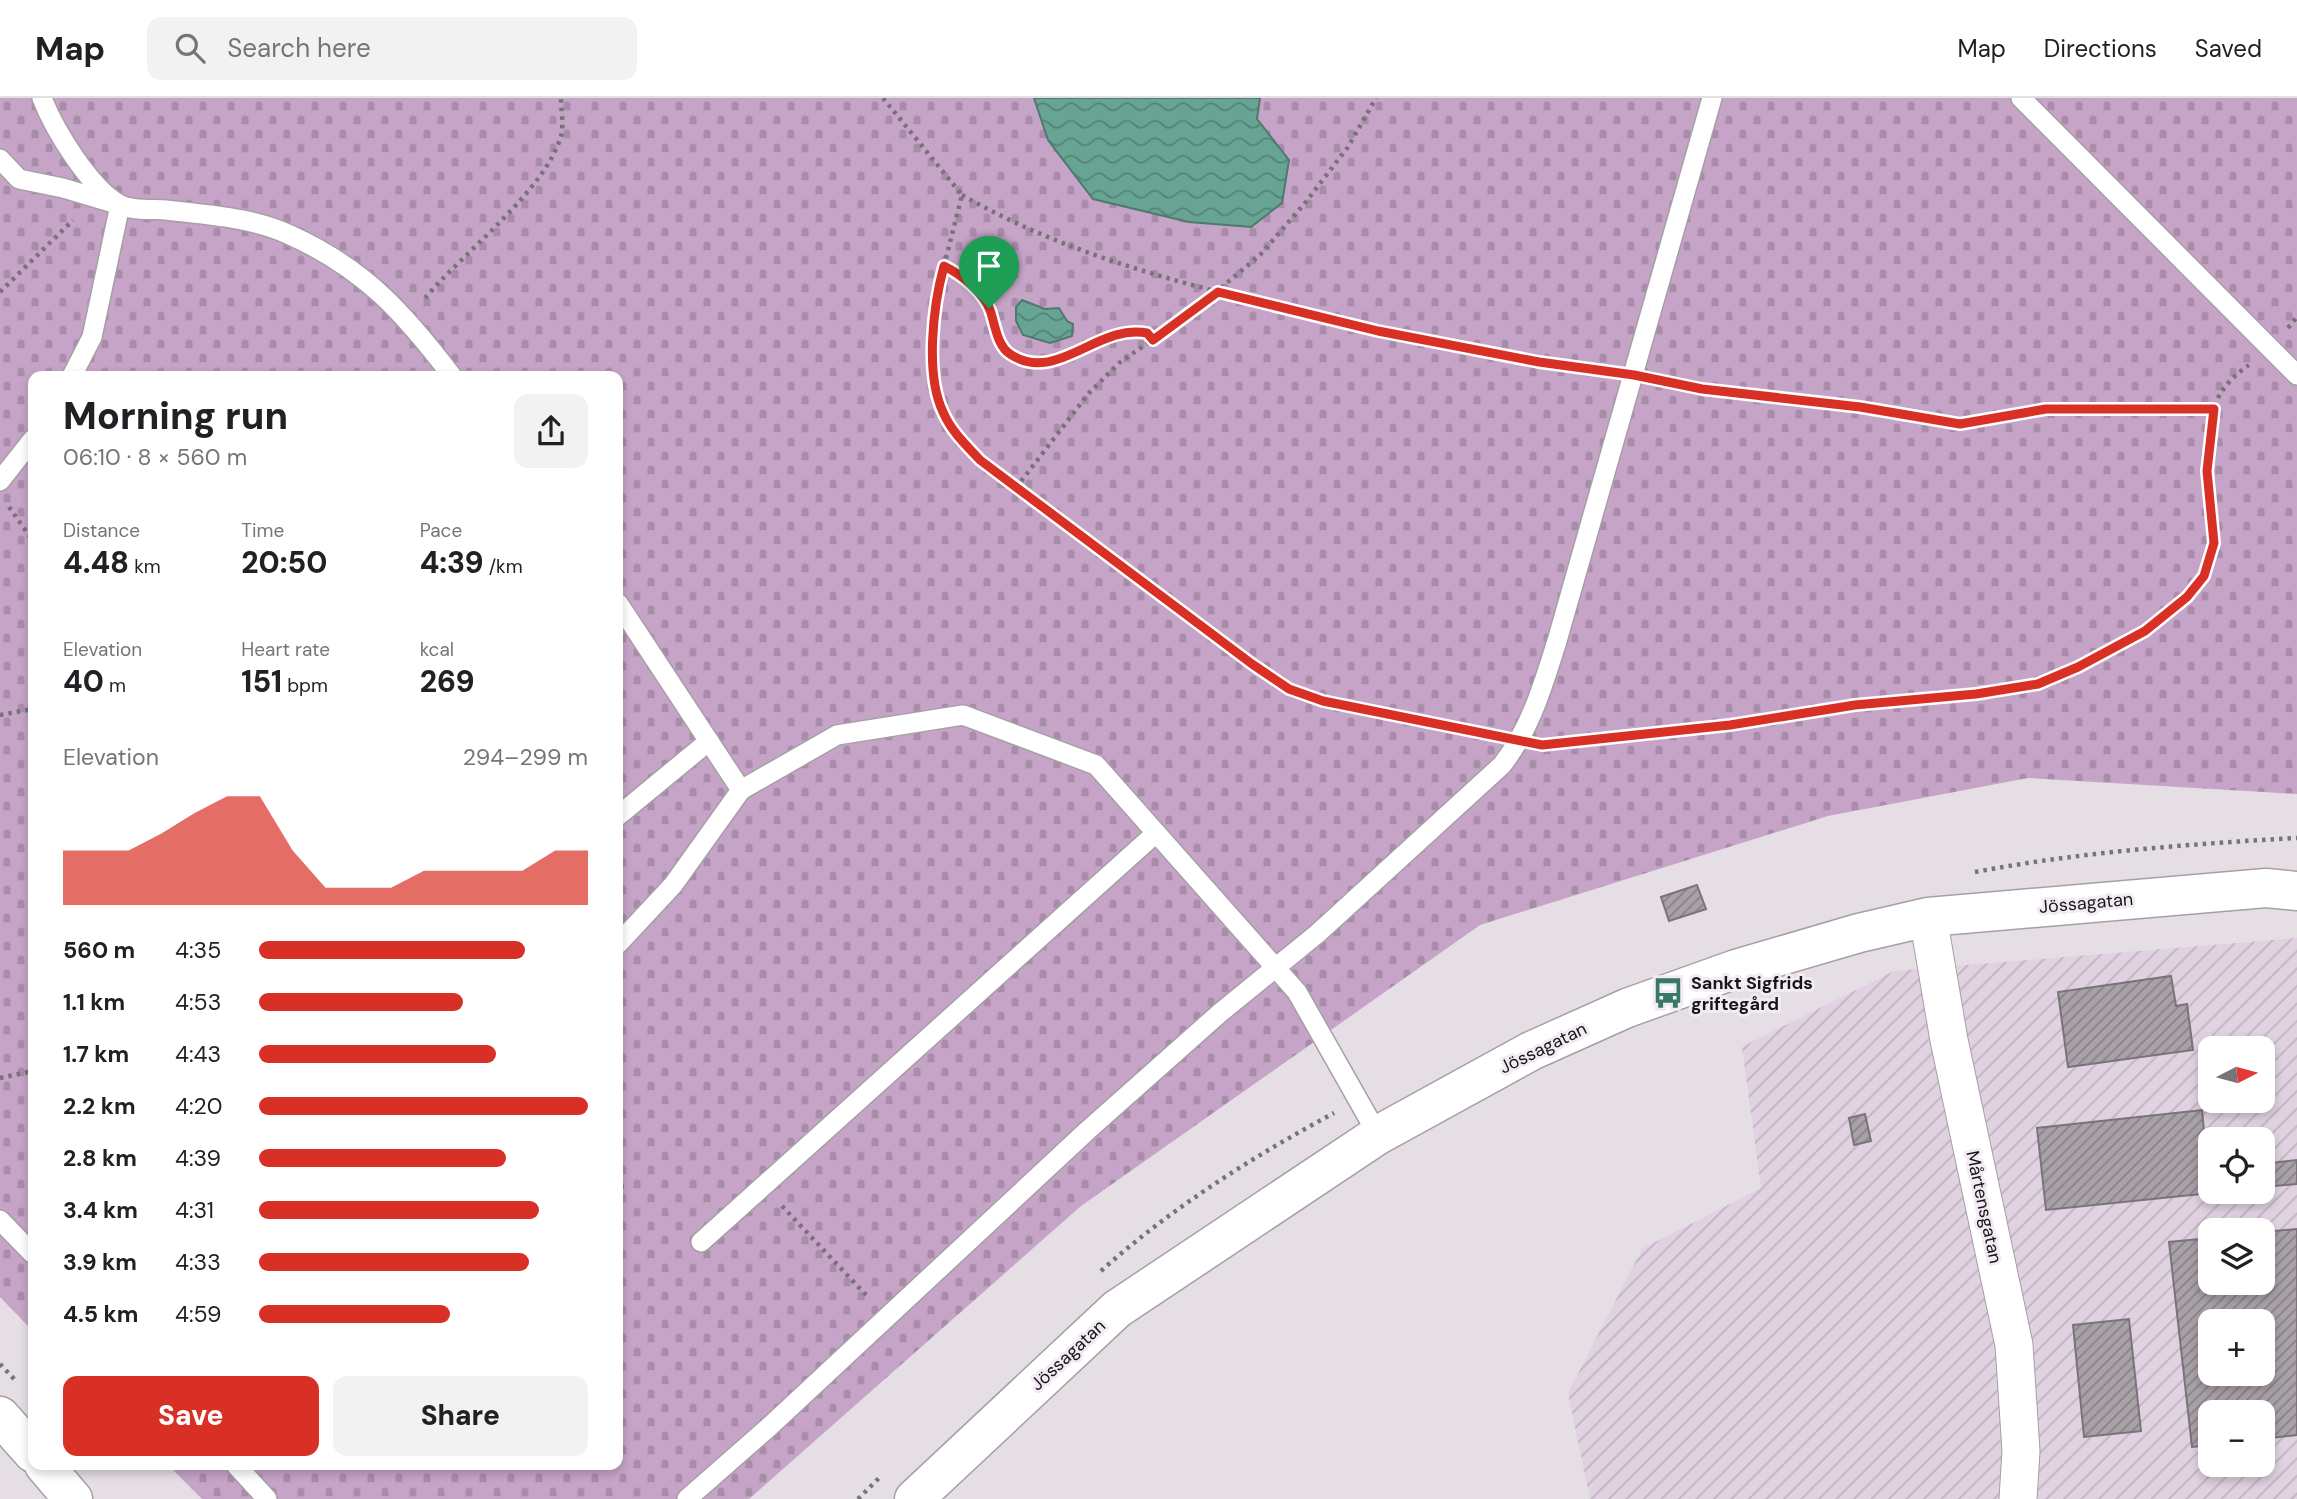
<!DOCTYPE html>
<html lang="en">
<head>
<meta charset="utf-8">
<style>
	:root { --surface:#fff; --page:#f2f2f2; --text:#202124; --muted:#757577; --line:#e0e0e0; --accent:#d93025 }
	body { margin:0; font-family:"DM Sans",sans-serif; background:var(--page); color:var(--text); height:100vh; display:flex; flex-direction:column; font-size:26px; white-space:nowrap }
	* { box-sizing:border-box; margin:0 }
	p { font-size:23px; color:var(--muted) }
	.icon { flex:none; width:38px; height:38px; fill:none; stroke:currentColor; stroke-width:2; stroke-linecap:round; stroke-linejoin:round }
	.map { position:relative; flex:1; overflow:hidden }
	.side { position:absolute; left:28px; top:273px; width:595px; height:1099px; display:flex; flex-direction:column; background:var(--surface); border-radius:14px; box-shadow:0 4px 10px #0003 }
	.side>* { flex:none }
	.needle { width:46px; rotate:84deg }
	.controls { position:absolute; left:2198px; top:938px; display:grid; gap:14px }
	.controls a { display:grid; place-items:center; width:77px; height:77px; border-radius:14px; background:var(--surface); box-shadow:0 4px 10px #0003; font-size:35px }
	.pin { position:absolute; display:grid; place-items:center; width:60px; height:60px; color:#fff; margin:-72px -30px; border-radius:50% 50% 50% 0; rotate:-45deg; box-shadow:0 0 7px #0007 }
	.pin .icon { rotate:45deg }
	.round { display:grid; place-items:center; flex:none; width:74px; height:74px; border-radius:14px; background:var(--page) }
	.overview { display:flex; align-items:center; justify-content:space-between; height:119px; padding:0 35px }
	h1 { font-size:38px; font-weight:800; line-height:52px }
	.metrics { display:grid; grid-template-columns:repeat(3,1fr); gap:10px; height:119px; padding:7px 35px }
	.metrics div { display:grid; align-content:center }
	.metrics b { font-size:30px; font-weight:800 }
	.metrics small { font-size:19px; font-weight:400 }
	.metrics p { font-size:19px }
	.chart { height:196px; padding:14px 35px }
	.chart p { display:flex; justify-content:space-between }
	.chart svg { width:100%; height:126px; margin-top:7px; fill:var(--accent); opacity:.7 }
	.cta { display:flex; gap:14px; margin-top:auto; padding:14px 35px }
	.cta a { flex:1; height:80px; border-radius:14px; background:var(--accent); color:#fff; font-size:28px; font-weight:800; line-height:80px; text-align:center }
	.cta a+a { background:var(--page); color:var(--text) }
	ul { padding:0 35px; list-style:none; font-size:23px }
	li { display:grid; grid-template-columns:112px 84px 1fr; align-items:center; height:52px }
	li i { height:18px; border-radius:9px; background:var(--accent) }
	header { display:flex; align-items:center; gap:42px; box-sizing:border-box; height:98px; padding:0 35px; background:var(--surface); border-bottom:2px solid var(--line) }
	header strong { font-size:33px }
	nav { display:flex; gap:38px; margin-inline-start:auto; font-size:24px }
	.search { width:490px; height:63px; background:var(--page); display:flex; align-items:center; gap:18px; box-sizing:border-box; padding:0 24px; border-radius:14px; color:var(--muted); font-size:26px }
	.map>svg:first-child { display:block }
	.industrial { fill:url(#industrial-furrows); fill-rule:evenodd }
	.cemetery { fill:url(#cemetery-stones) }
	.water { fill:url(#water-waves); stroke:#4f796e; stroke-width:2 }
	.building { fill:url(#building-hatch); stroke:#7a747a; stroke-width:2; fill-rule:evenodd }
	.lines { fill:none; stroke-linecap:round; stroke-linejoin:round }
	.service-casing { stroke:#a69fa6; stroke-width:22 }
	.minor-casing { stroke:#a69fa6; stroke-width:39 }
	.tertiary-casing { stroke:#a69fa6; stroke-width:41 }
	.path { stroke:#787378; stroke-width:4.5; stroke-dasharray:3.5 5; stroke-linecap:butt }
	.service { stroke:#fff; stroke-width:19 }
	.minor { stroke:#fff; stroke-width:37 }
	.tertiary { stroke:#fff; stroke-width:38 }
	.route-casing { stroke:#fff; stroke-width:14 }
	.route { stroke:#d93025; stroke-width:9 }
	.labels { text-anchor:middle; stroke-width:6; stroke-linejoin:round; paint-order:stroke }
	.street-label { font-size:18px; fill:#181518; stroke:#f3ebf3 }
	.poi-label { font-size:18px; font-weight:bold; fill:#181518; stroke:#f3ebf3; text-anchor:start }
</style>
</head>
<body>
<header>
<strong>Map</strong>
<div class="search"><svg class="icon" aria-label="search" viewBox="0 0 24 24"><circle cx="10" cy="10" r="6"/><path d="M15 15l6 6"/></svg>Search here</div>
<nav><a>Map</a><a>Directions</a><a>Saved</a></nav>
</header>
<div class="map">
<svg width="2297" height="1401" viewBox="0 0 2297 1401">
	<defs>
		<pattern id="industrial-furrows" width="10" height="10" patternUnits="userSpaceOnUse" patternTransform="scale(1.75)"><rect width="10" height="10" fill="#e0d2e0"/><path d="M-1 1l2-2M0 10L10 0M9 11l2-2" fill="none" stroke="#bfb3bf"/></pattern>
		<pattern id="cemetery-stones" width="16" height="16" patternUnits="userSpaceOnUse" patternTransform="scale(1.75)"><rect width="16" height="16" fill="#c6a4c7"/><path d="M2 7V4a2 2 0 0 1 4 0v3zM10 15v-3a2 2 0 0 1 4 0v3z" fill="#a98caa"/></pattern>
		<pattern id="water-waves" width="16" height="10" patternUnits="userSpaceOnUse" patternTransform="scale(1.75)"><rect width="16" height="10" fill="#67a493"/><path d="M0 5q4-4 8 0t8 0" fill="none" stroke="#548477"/></pattern>
		<pattern id="building-hatch" width="6" height="6" patternUnits="userSpaceOnUse" patternTransform="scale(1.75)"><rect width="6" height="6" fill="#a8a1a8"/><path d="M-1 1l2-2M0 6l6-6M5 7l2-2" fill="none" stroke="#888288"/></pattern>
	</defs>
	<rect width="100%" height="100%" fill="#e5dee5"/>
	<path class="industrial" d="M2297 840V1401H1590L1568 1295 1642 1151 1761 1090 1742 949 1894 873ZM2210 950H2263V1003H2210ZM2210 1041H2263V1094H2210ZM2210 1132H2263V1185H2210ZM2210 1223H2263V1276H2210ZM2210 1314H2263V1367H2210Z"/>
	<path class="cemetery" d="M0 0H2297V696L2028 680 1828 718 1480 827 1081 1108 749 1401H202L168 1367H618V278H33V1233L0 1199Z"/>
	<g class="water">
		<path d="M1034 0H1260L1257 21 1289 62 1282 105 1251 129 1189 124 1093 101 1048 42Z"/>
		<path d="M1022 202 1045 211 1059 210 1067 223 1073 226 1072 238 1050 245 1023 237 1016 223V209Z"/>
	</g>
	<g class="building">
		<path d="M1697 787 1706 811 1669 823 1661 799Z"/>
		<path d="M2171 878 2176 908 2187 906 2193 952 2068 969 2058 894Z"/>
		<path d="M2202 1012 2210 1094H2221L2046 1112 2037 1030Z"/>
		<path d="M1865 1016 1871 1043 1854 1047 1849 1020Z"/>
		<path d="M2297 1062V1086L2263 1089V1066Z"/>
		<path d="M618 1063 623 1089 618 1103Z"/>
		<path d="M2297 1131V1337L2263 1341V1314H2210V1347L2192 1349 2169 1144 2210 1140V1185H2263V1134ZM2210 1223H2263V1276H2210Z"/>
		<path d="M2129 1221 2141 1333 2084 1339 2073 1227Z"/>
	</g>
	<g class="lines">
		<defs>
			<g id="service">
				<path d="M42 0C54 31 89 89 119 106 130 113 153 111 166 112 208 117 251 119 290 137 365 171 404 215 452 278"/>
				<path d="M2021 0 2297 277"/>
				<path d="M0 61 19 81 63 90 120 107 92 239 72 278"/>
				<path d="M0 383 33 341"/>
				<path d="M618 505 741 692 837 637 963 617 1096 667 1297 894 1378 1037"/>
				<path d="M618 718 709 643"/>
				<path d="M618 846 673 787 741 692"/>
				<path d="M0 1122 33 1156"/>
				<path d="M701 1144 1156 735"/>
				<path d="M236 1367 267 1401"/>
				<path d="M687 1401 769 1329 1088 1032 1221 914 1317 836 1502 667C1531 630 1543 587 1557 543L1712 0"/>
			</g>
			<path id="minor" d="M1928 819 1949 942 2014 1247 2021 1353 2018 1401"/>
			<g id="tertiary">
				<path d="M0 1318 33 1355"/>
				<path d="M44 1367 73 1401"/>
				<path d="M914 1401 1117 1211 1378 1037 1531 953 1627 910 1736 871 1859 835 1928 819 2266 790 2297 793"/>
			</g>
		</defs>
		<use href="#service" class="service-casing"/>
		<use href="#minor" class="minor-casing"/>
		<use href="#tertiary" class="tertiary-casing"/>
		<g class="path">
			<path d="M883 0 962 97 941 180 932 254 934 291 943 315 958 338 980 362 1129 476 1289 591 1323 602 1491 638"/>
			<path d="M962 97C1063 155 1175 184 1287 211 1393 237 1499 259 1606 273"/>
			<path d="M944 168C961 177 983 194 990 212 995 226 997 248 1010 256 1056 287 1098 225 1147 235L1153 242"/>
			<path d="M0 194 73 122"/>
			<path d="M425 200C463 155 545 93 561 38 564 27 561 12 561 0"/>
			<path d="M2288 230 2297 219"/>
			<path d="M1660 282 1702 291 1861 309 1960 325 2046 311H2214"/>
			<path d="M1016 390 1088 296 1119 265 1191 215 1260 157 1305 105 1348 49 1376 0"/>
			<path d="M9 409 33 443"/>
			<path d="M0 617 33 611"/>
			<path d="M1548 647 1730 627 1855 607 1976 596 2038 586 2078 569 2145 533 2187 499 2204 478 2214 445 2207 373 2214 311C2218 293 2234 277 2249 267"/>
			<path d="M1975 774C2081 754 2189 746 2297 740"/>
			<path d="M0 980 33 973"/>
			<path d="M782 1108 867 1198"/>
			<path d="M1101 1173C1170 1111 1252 1059 1334 1015"/>
			<path d="M0 1266 16 1283"/>
			<path d="M858 1401 882 1377"/>
		</g>
		<use href="#service" class="service"/>
		<use href="#minor" class="minor"/>
		<use href="#tertiary" class="tertiary"/>
	</g>
	<g class="lines">
		<defs>
			<path id="route" d="M944 168C962 177 983 194 990 212 995 226 997 248 1010 256 1056 287 1098 225 1147 235L1153 242 1218 194 1378 233 1539 264 1634 277 1702 291 1860 309 1960 326 2046 311H2214L2207 373 2214 445 2204 478 2187 499 2145 533 2078 569 2038 586 1976 596 1855 607 1730 627 1542 647 1323 603 1289 591 1252 566 980 362C966 347 951 333 943 314 925 276 933 208 944 168Z"/>
		</defs>
		<use href="#route" class="route-casing"/>
		<use href="#route" class="route"/>
	</g>
	<defs>
		<symbol id="bus-bare" viewBox="-9 -9 18 18"><path d="M-5-6H5V4H4V6H2V4H-2V6H-4V4H-5ZM-3.5-4V0h7V-4ZM-3.5 1.2v1.5H-2V1.2ZM2 1.2v1.5H3.5V1.2Z" fill="#377867" stroke="#f3ebf3" stroke-width="2.5" paint-order="stroke"/></symbol>
	</defs>
	<g fill-rule="evenodd">
		<use href="#bus-bare" x="1646" y="873" width="44" height="44"/>
	</g>
	<g class="labels">
		<g class="street-label">
			<text transform="translate(2086 805) rotate(-5)" y="6">Jössagatan</text>
			<text transform="translate(1543 950) rotate(-26)" y="6">Jössagatan</text>
			<text transform="translate(1984 1109) rotate(78)" y="6">Mårtensgatan</text>
			<text transform="translate(1068 1257) rotate(-43)" y="6">Jössagatan</text>
		</g>
		<g class="poi-label">
			<text x="1691" y="891">Sankt Sigfrids<tspan x="1691" dy="21">griftegård</tspan></text>
		</g>
	</g>
</svg>
<div class="controls">
<a><svg class="needle" viewBox="-14 -14 28 28"><path d="M0-13l5 13h-10z" fill="#e53935"/><path d="M0 13l5-13h-10z" fill="#757577"/></svg></a>
<a><svg class="icon" aria-label="locate" viewBox="0 0 24 24"><circle cx="12" cy="12" r="6"/><path d="M12 2v4M12 18v4M2 12h4M18 12h4"/></svg></a>
<a><svg class="icon" aria-label="layers" viewBox="0 0 24 24"><path d="M12 4l9 5-9 5-9-5zM3 14l9 5 9-5"/></svg></a>
<a>+</a>
<a>−</a>
</div>
<div class="pin" style="left:989px;top:210px;background:#1e9e55"><svg class="icon" aria-label="arrive" viewBox="0 0 24 24"><path d="M6 21V4h12l-3 4 3 4H6"/></svg></div>
<section class="side">
<div class="overview"><div><h1>Morning run</h1><p>06:10 · 8 × 560 m</p></div><a class="round"><svg class="icon" aria-label="share" viewBox="0 0 24 24"><path d="M12 15V3M7 8l5-5 5 5M5 13v7h14v-7"/></svg></a></div>
<div class="metrics">
<div><p>Distance</p><b>4.48<small> km</small></b></div>
<div><p>Time</p><b>20:50</b></div>
<div><p>Pace</p><b>4:39<small> /km</small></b></div>
</div>
<div class="metrics">
<div><p>Elevation</p><b>40<small> m</small></b></div>
<div><p>Heart rate</p><b>151<small> bpm</small></b></div>
<div><p>kcal</p><b>269</b></div>
</div>
<div class="chart"><p><span>Elevation</span>294–299 m</p>
<svg viewBox="0 0 160 44" preserveAspectRatio="none"><path d="M0 44V25L10 25L20 25L30 19L40 12L50 6L60 6L70 25L80 38L90 38L100 38L110 32L120 32L130 32L140 32L150 25L160 25V44z"/></svg>
</div>
<ul>
<li><b>560 m</b>4:35<i style="width:81%"></i></li>
<li><b>1.1 km</b>4:53<i style="width:62%"></i></li>
<li><b>1.7 km</b>4:43<i style="width:72%"></i></li>
<li><b>2.2 km</b>4:20<i style="width:100%"></i></li>
<li><b>2.8 km</b>4:39<i style="width:75%"></i></li>
<li><b>3.4 km</b>4:31<i style="width:85%"></i></li>
<li><b>3.9 km</b>4:33<i style="width:82%"></i></li>
<li><b>4.5 km</b>4:59<i style="width:58%"></i></li>
</ul>
<div class="cta"><a>Save</a><a>Share</a></div>
</section>
</div>
</body>
</html>
